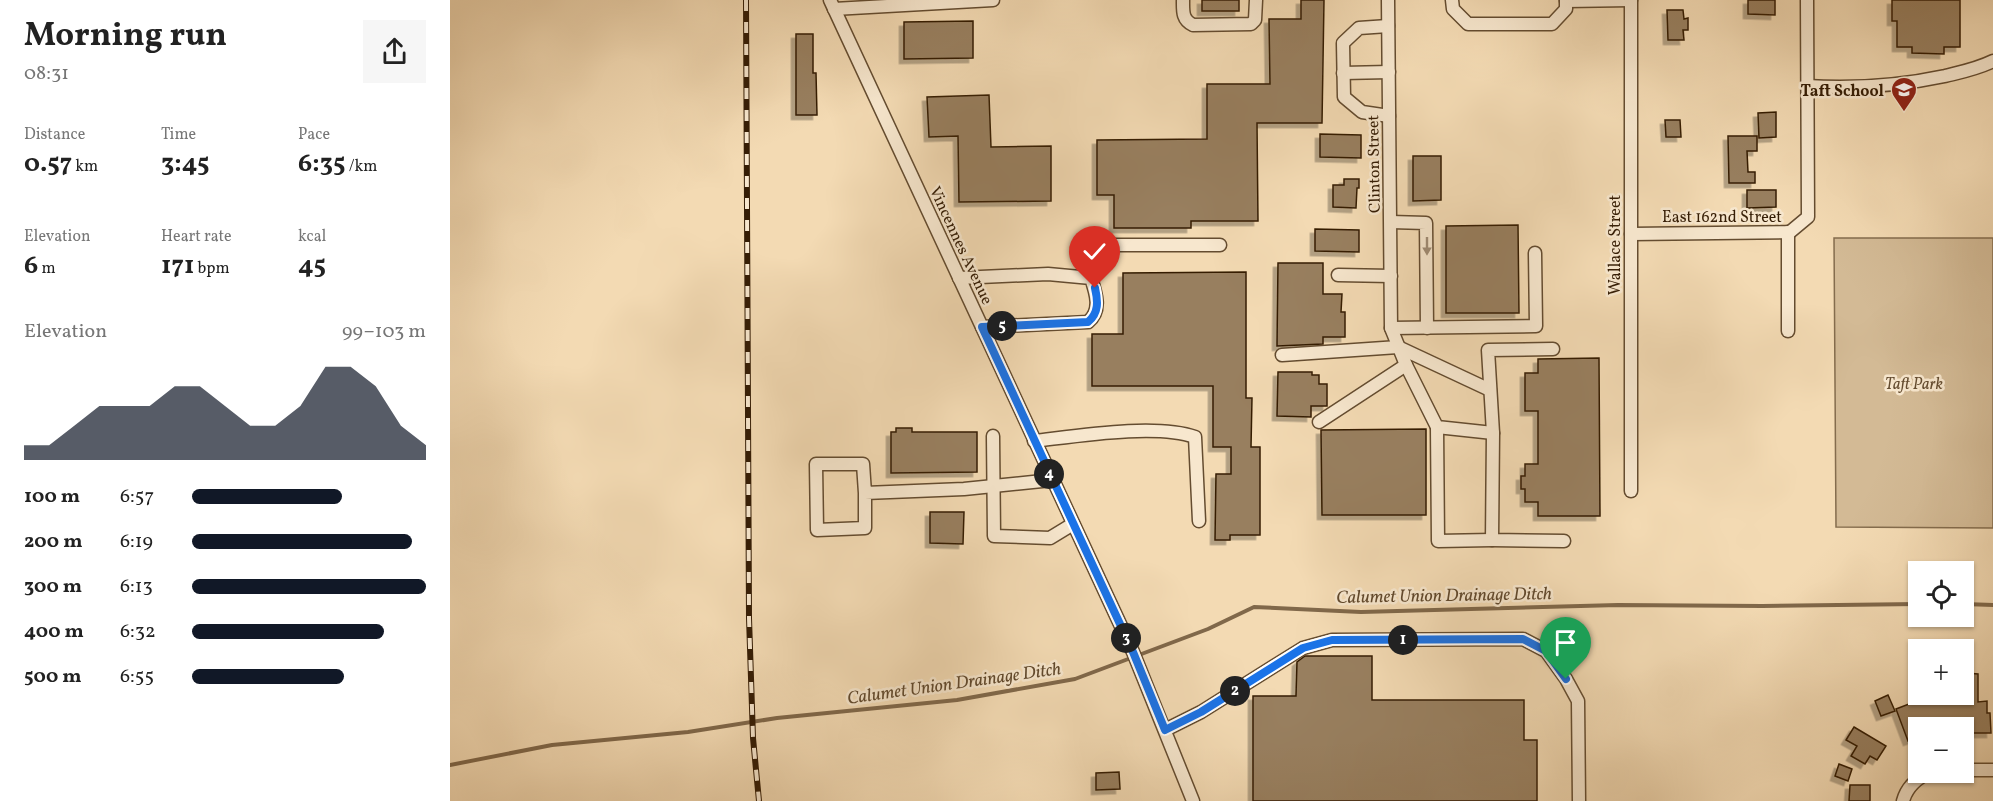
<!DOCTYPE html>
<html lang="en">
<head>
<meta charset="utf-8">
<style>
	:root { --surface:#fff; --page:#f6f6f6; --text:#222; --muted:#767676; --accent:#111827 }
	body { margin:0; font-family:Vollkorn,serif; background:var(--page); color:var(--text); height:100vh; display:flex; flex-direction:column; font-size:22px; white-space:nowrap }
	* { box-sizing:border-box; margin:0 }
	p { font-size:20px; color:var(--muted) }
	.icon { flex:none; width:33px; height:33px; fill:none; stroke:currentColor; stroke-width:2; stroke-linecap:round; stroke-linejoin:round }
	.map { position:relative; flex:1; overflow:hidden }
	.sheet { display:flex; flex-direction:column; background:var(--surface); width:450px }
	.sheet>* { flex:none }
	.controls { position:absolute; left:1458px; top:561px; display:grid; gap:12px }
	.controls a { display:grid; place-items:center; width:66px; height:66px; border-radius:0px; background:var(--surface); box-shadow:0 2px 4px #0004; font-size:30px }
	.pin { position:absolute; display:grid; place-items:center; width:51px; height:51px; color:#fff; margin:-62px -26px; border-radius:50% 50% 50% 0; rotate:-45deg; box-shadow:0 0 6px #0007 }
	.pin .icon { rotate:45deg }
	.km { position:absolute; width:30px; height:30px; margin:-15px; border-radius:50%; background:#222; color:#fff; font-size:16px; line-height:30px; text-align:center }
	.round { display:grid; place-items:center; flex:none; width:63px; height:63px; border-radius:0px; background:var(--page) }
	.overview { display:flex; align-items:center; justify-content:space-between; height:102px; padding:0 24px }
	h1 { font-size:33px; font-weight:700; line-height:45px }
	.metrics { display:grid; grid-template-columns:repeat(3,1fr); gap:9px; height:102px; padding:6px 24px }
	.metrics div { display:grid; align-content:center }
	.metrics b { font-size:26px; font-weight:700 }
	.metrics small { font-size:16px; font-weight:400 }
	.metrics p { font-size:16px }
	.chart { height:168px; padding:12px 24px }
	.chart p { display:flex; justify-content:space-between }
	.chart svg { width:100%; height:108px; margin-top:6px; fill:var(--accent); opacity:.7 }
	ul { padding:0 24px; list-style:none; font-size:20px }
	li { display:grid; grid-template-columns:96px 72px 1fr; align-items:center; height:45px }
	li i { height:15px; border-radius:8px; background:var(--accent) }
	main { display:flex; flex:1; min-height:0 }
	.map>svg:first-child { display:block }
	.green { fill:#d3ba95; stroke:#846c4d; stroke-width:1.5 }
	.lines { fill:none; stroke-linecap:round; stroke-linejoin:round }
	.stream { stroke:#80684a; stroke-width:4 }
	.building { fill:#987f5f; stroke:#351d05; stroke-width:1.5; filter:url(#shadow) }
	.minor-casing { stroke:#644c30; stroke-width:15 }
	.minor { stroke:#f7e7ce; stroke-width:12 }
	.rail-casing { stroke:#351d05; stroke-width:6 }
	.rail { stroke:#f7e7ce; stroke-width:4; stroke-dasharray:11; stroke-linecap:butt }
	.oneway { fill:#a08c74 }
	.route-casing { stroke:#fff; stroke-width:12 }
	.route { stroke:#1a73e8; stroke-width:8 }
	.labels { text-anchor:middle; stroke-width:5; stroke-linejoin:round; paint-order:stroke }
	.poi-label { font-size:16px; font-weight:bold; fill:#351d05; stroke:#f7e7ce; text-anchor:end }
	.street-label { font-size:16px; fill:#351d05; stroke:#f7e7ce }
	.park-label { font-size:16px; font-style:italic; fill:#644c30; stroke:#f7e7ce }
	.water-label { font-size:18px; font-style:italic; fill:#61492d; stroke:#f7e7ce }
</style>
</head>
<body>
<main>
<section class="sheet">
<div class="overview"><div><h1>Morning run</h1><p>08:31</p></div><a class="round"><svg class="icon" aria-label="share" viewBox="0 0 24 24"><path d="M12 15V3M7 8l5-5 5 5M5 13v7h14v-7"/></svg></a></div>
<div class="metrics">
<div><p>Distance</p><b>0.57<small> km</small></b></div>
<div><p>Time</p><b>3:45</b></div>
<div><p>Pace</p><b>6:35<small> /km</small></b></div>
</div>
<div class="metrics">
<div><p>Elevation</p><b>6<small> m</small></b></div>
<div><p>Heart rate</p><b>171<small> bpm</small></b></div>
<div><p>kcal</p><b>45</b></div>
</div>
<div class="chart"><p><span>Elevation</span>99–103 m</p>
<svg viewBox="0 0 160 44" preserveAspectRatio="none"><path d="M0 44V38L10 38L20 30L30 22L40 22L50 22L60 14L70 14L80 22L90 30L100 30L110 22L120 6L130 6L140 14L150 30L160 38V44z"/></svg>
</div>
<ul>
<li><b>100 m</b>6:57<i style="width:64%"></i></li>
<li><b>200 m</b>6:19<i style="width:94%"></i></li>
<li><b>300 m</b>6:13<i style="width:100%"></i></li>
<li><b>400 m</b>6:32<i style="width:82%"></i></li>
<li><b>500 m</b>6:55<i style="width:65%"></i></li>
</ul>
</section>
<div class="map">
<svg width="1543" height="801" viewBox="0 0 1543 801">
	<defs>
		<filter id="shadow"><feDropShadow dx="-4.5" dy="4.5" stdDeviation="0" flood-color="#0004"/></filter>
	</defs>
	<rect width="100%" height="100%" fill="#f3dab3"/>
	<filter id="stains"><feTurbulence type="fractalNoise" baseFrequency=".00333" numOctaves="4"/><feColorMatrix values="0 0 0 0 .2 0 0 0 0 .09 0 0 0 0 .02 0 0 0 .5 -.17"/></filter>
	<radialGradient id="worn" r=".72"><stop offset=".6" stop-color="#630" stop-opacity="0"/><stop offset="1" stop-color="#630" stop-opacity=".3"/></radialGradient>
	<path class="green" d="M1384 238H1543V528L1386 527Z"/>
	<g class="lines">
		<g class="stream">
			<path d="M1514 604 1543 605"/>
			<path d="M0 765 102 745 238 732 327 718 507 700 625 679 758 629 804 607 911 612 1168 605 1312 606 1468 604"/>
		</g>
	</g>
	<g class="building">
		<rect x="752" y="0" width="37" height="11"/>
		<path d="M851 0H874L872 123H807L808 221H741V228H664V195H647V140L757 139V84H820L819 19H851Z"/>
		<path d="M1298 0H1325V15L1298 14Z"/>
		<path d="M1442 0H1510V47H1494V54L1462 53V47H1447V21H1442Z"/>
		<path d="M1217 10H1233L1234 19 1238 18V30H1233L1234 40H1218Z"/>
		<path d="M523 21V58L454 59V22Z"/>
		<path d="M346 34H363V73H366L367 115H346Z"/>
		<path d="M539 95 541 147 601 146V201L509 202 508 136 479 137 477 97Z"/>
		<path d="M1326 112V137L1309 138 1308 113Z"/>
		<path d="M1215 120H1230L1231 137H1216Z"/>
		<path d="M870 134 911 135V158L870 157Z"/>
		<path d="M1278 136H1307V151H1297L1298 172H1305V183H1279Z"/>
		<path d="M963 156H991V200L963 201Z"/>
		<path d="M894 179H909V188H907L906 208 883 207V185H894Z"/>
		<path d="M1297 190H1326V207L1297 208Z"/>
		<path d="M1068 225 1069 313H996V226Z"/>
		<path d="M865 229 909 230V252L865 251Z"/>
		<path d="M828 263H873V294H892L891 312H895V337H873V344L827 346Z"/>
		<path d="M796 272V398H802L801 447H810V535H780V540H765L766 474H781V447H763V386H642V334H673V273Z"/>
		<path d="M1149 358 1150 516H1088V502H1075V489H1071V476H1075V464H1088V411H1075V373H1088V359Z"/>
		<path d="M828 372H862V375H869V384H877V406H861V417L827 416Z"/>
		<path d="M446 428H462V432H527V472L441 473V432H446Z"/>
		<path d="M976 429V515H872L871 430Z"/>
		<path d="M480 512H514L513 544 480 543Z"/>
		<path d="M855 656H922V700H1074V740H1087V801H803V696H846L847 662Z"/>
		<path d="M1516 673 1528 674V702L1537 701V713H1540L1541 733H1520L1519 720 1491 726 1490 718 1469 721 1471 728H1468V737L1458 741 1446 709 1467 701 1466 694H1515Z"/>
		<path d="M1438 695 1445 711 1431 716 1425 701Z"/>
		<path d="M1404 727 1436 746 1427 760 1420 756 1415 764 1401 756 1407 746 1396 740Z"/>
		<path d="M1389 764 1402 769 1398 781 1385 776Z"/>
		<path d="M669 772 670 789 646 790V773Z"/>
		<path d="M1400 785H1420V801H1399Z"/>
	</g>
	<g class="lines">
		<defs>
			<g id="minor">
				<path d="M380 0 683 652 743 801"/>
				<path d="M733 0C733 11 732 20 743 25L801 24 805 20 806 0"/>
				<path d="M938 0 941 328 956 365 987 427 1043 433"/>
				<path d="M1002 0 1003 9 1018 24H1102L1116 9V0"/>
				<path d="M1181 0V491"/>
				<path d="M1116 1 1181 0"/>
				<path d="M384 9 543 0"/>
				<path d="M938 26 909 28 893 43 894 97 912 112 939 116"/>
				<path d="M893 73 939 72"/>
				<path d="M1357 86C1405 89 1448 86 1495 76 1511 72 1527 69 1543 61"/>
				<path d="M941 222 976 223 977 328"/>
				<path d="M1181 234 1340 232 1358 217 1357 0"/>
				<path d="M888 275 941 276"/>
				<path d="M509 278 598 274 641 278C646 293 652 311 638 322L532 327"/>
				<path d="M641 278 642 254 645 245H770"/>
				<path d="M941 328 1086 326 1085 253"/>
				<path d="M1338 331V232"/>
				<path d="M1103 349 1038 350 1043 433 1042 540 1114 541"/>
				<path d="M832 355 948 347 1040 390"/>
				<path d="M869 422 956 365"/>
				<path d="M987 427 988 541 1042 540"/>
				<path d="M543 436 544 536 600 538 623 524"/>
				<path d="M584 441C627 436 706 423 745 437L749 521"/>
				<path d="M415 493 413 464H366L367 530 415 528V493L514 489 602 480"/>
				<path d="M715 730 751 712 853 648 882 640 1073 639 1096 651 1116 679 1128 701 1129 801"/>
				<path d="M1514 770H1543"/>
				<path d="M1453 801C1457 786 1467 778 1480 772"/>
			</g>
		</defs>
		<use href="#minor" class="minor-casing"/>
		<use href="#minor" class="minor"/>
		<defs>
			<path id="rail" d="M296 0 299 618 303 738 309 801"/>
		</defs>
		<use href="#rail" class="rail-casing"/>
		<use href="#rail" class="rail"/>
	</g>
	<defs><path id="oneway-solid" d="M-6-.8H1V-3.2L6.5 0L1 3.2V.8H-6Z" transform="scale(1.5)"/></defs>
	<use class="oneway" href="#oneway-solid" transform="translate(977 246) rotate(90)"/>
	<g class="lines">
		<defs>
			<path id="route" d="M645 288C648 301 649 313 638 322L532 327 683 652 715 730 751 712 853 648 882 640 1073 639 1096 651 1116 679"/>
		</defs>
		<use href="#route" class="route-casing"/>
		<use href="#route" class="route"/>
	</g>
	<defs>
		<symbol id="school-pin" viewBox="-11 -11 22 30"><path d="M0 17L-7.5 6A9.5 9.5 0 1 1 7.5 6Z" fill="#8f2418" stroke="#f7e7ce"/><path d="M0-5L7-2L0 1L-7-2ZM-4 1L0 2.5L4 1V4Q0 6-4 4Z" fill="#fff"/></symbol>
	</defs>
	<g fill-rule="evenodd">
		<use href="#school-pin" x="1439" y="75" width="30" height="40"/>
	</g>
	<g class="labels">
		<g class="poi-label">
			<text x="1434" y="96">Taft School</text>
		</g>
		<g class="street-label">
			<text transform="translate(923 164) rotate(-91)" y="6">Clinton Street</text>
			<text x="1272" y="222">East 162nd Street</text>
			<text transform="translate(512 245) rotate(65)" y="6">Vincennes Avenue</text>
			<text transform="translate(1164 245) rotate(-90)" y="6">Wallace Street</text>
		</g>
		<g class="park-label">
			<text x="1464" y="389">Taft Park</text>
		</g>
		<g class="water-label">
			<text transform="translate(994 595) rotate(-1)" y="6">Calumet Union Drainage Ditch</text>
			<text transform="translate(504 683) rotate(-8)" y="6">Calumet Union Drainage Ditch</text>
		</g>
	</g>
	<rect width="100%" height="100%" filter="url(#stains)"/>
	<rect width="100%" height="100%" fill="url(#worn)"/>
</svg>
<div class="controls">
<a><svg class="icon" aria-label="locate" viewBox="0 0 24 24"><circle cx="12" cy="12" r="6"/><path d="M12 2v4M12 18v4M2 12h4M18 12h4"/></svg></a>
<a>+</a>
<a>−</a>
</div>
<div class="pin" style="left:1116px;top:679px;background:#1e9e55"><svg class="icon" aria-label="arrive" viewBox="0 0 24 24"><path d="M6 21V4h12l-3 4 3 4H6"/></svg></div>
<div class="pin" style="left:645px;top:288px;background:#d93025"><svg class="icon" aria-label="check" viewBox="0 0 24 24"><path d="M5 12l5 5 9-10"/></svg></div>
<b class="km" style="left:953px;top:640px">1</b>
<b class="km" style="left:785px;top:691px">2</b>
<b class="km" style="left:676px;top:638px">3</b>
<b class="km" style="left:599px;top:474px">4</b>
<b class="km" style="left:552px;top:326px">5</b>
</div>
</main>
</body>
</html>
